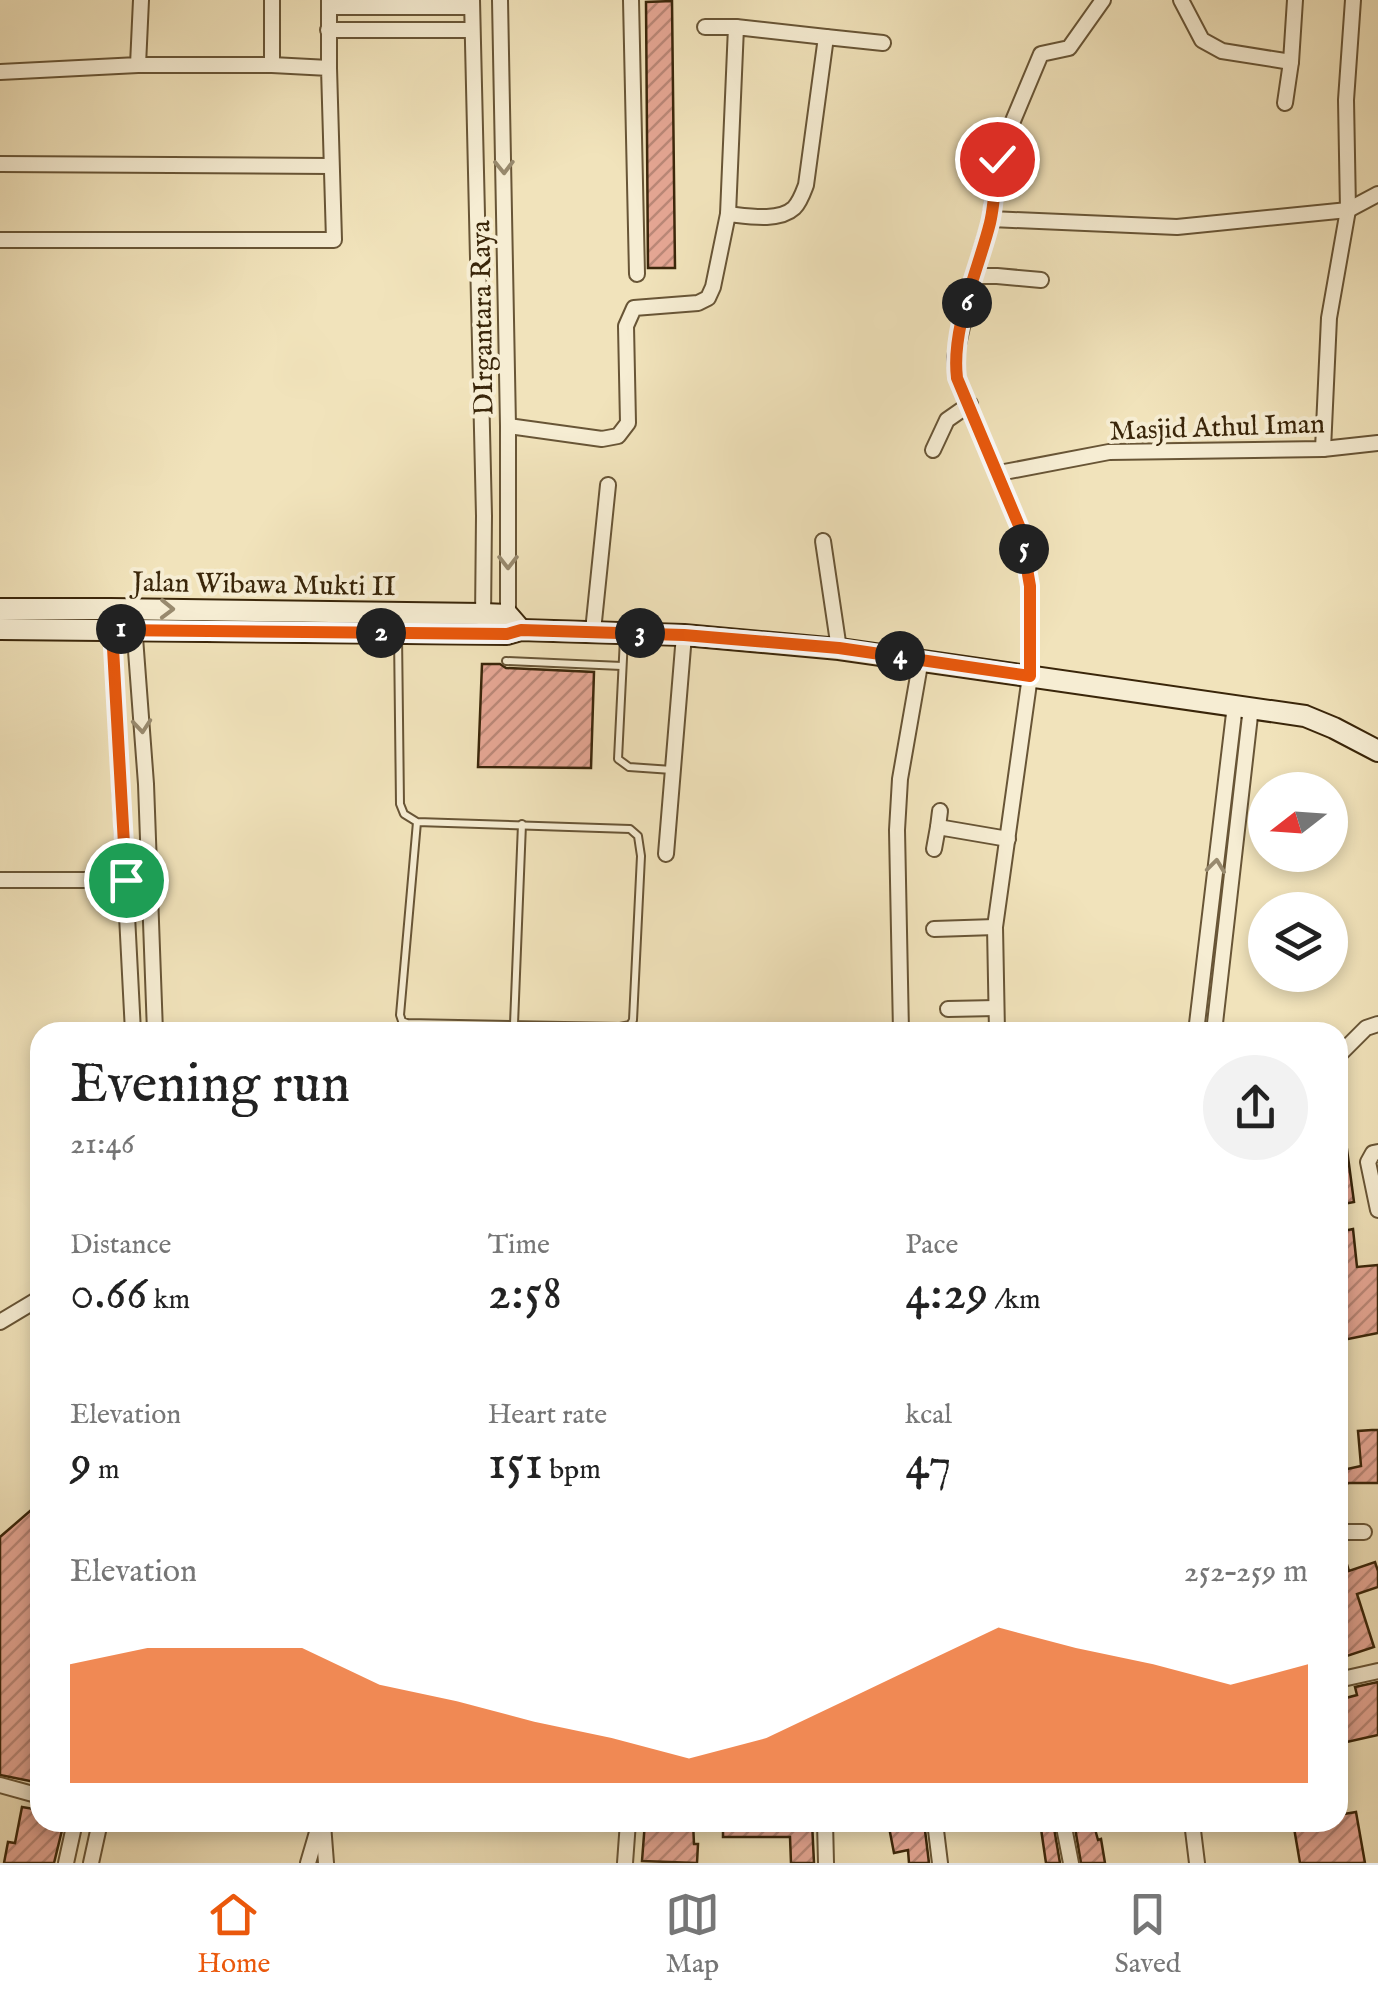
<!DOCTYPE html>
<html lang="en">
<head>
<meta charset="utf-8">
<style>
	:root { --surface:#fff; --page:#f2f2f2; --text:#222; --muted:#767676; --line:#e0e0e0; --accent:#ea580c }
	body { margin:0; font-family:"IM FELL English",serif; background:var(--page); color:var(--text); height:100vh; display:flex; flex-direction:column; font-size:38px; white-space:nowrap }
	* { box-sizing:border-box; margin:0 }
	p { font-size:32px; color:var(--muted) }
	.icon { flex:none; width:55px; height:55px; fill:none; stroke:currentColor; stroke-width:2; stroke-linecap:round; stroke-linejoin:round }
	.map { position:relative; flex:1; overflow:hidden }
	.sheet { position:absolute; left:30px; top:1022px; width:1318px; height:810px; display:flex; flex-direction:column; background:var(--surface); border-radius:30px; box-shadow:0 5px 15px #0003 }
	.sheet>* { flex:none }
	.needle { width:65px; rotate:253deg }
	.buttons { position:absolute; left:1248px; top:772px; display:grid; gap:20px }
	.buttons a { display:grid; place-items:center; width:100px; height:100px; border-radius:50%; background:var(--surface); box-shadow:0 5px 15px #0003; font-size:50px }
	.pin { position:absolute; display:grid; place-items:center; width:85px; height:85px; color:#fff; margin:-42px; border:5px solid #fff; border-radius:50%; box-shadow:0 2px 10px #0007 }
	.km { position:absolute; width:50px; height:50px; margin:-25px; border-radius:50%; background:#222; color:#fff; font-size:28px; line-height:50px; text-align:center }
	.round { display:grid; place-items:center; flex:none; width:105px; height:105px; border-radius:52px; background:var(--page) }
	.head { display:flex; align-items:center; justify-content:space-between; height:170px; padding:0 40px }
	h1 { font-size:55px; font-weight:600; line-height:75px }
	.stats { display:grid; grid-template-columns:repeat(3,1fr); gap:15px; height:170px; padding:10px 40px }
	.stats div { display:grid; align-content:center }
	.stats b { font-size:50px; font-weight:600 }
	.stats small { font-size:28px; font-weight:400 }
	.stats p { font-size:28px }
	.chart { height:280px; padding:20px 40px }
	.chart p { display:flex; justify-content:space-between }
	.chart svg { width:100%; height:180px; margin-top:10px; fill:var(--accent); opacity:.7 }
	.dock { display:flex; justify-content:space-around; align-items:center; height:140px; border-top:2px solid var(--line); background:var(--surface); font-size:28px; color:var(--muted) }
	.dock a { display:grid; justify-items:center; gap:5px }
	.dock .active { color:var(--accent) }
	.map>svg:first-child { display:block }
	.building { fill:url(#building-hatch); stroke:#3a260a; stroke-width:2.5 }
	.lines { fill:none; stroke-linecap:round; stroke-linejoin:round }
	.lane-casing { stroke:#685536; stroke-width:10 }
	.street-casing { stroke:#685536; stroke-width:18 }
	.secondary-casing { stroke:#3a260a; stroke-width:24 }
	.lane { stroke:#f6edd3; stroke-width:6 }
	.street { stroke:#f6edd3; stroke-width:14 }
	.secondary { stroke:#f6edd3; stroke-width:20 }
	.oneway { stroke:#988a6e }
	.route-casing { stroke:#fff; stroke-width:20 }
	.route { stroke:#ea580c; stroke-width:12 }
	.labels { text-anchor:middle; stroke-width:8; stroke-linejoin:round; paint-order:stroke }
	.street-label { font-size:28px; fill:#3a260a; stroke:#f6edd3 }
</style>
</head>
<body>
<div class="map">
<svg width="1378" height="1863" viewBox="0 0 1378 1863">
	<defs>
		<pattern id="building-hatch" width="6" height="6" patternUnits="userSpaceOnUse" patternTransform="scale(2.5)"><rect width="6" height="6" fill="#e6a795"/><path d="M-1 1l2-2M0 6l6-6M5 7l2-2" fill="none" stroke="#bb8878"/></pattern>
	</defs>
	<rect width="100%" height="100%" fill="#f1e3bb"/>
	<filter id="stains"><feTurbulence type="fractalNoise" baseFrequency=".002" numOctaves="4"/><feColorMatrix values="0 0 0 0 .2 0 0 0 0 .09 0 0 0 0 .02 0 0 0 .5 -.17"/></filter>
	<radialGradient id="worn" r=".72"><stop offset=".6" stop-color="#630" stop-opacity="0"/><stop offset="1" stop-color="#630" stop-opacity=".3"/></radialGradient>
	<g class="building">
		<path d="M672 1 675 268H648L646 2Z"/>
		<path d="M482 664H500L506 668 594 672 591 768 478 767Z"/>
		<path d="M1338 1142H1346L1354 1202 1338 1205Z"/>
		<path d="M1353 1229 1357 1267 1378 1265V1333L1338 1341V1282H1341L1338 1232Z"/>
		<path d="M1372 1430H1378V1483H1349L1338 1486V1471L1361 1466 1358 1431Z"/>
		<path d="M30 1511 40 1516V1783L0 1775V1537Z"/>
		<path d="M1338 1545H1341L1349 1571 1375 1562 1378 1571V1587L1357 1594 1374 1647 1347 1656 1338 1616Z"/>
		<path d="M1378 1682V1735L1338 1744V1700L1357 1695 1355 1687Z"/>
		<path d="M22 1807 40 1810V1822H64L54 1863H4L8 1842 15 1843Z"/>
		<path d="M1356 1812 1365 1863H1300L1293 1822H1338V1815Z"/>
		<path d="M645 1822H693L694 1844H698L697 1863 642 1861Z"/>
		<path d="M723 1822H812L814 1863H791L790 1837H723Z"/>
		<path d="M888 1822H924L929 1863H909L908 1850 894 1853Z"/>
		<path d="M1040 1822H1053L1060 1863H1046Z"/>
		<path d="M1074 1822H1093L1098 1840 1101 1839 1105 1863H1081Z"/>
	</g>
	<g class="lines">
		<defs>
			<g id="lane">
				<path d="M398 634 400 804 404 814 417 822 630 829 638 836 641 856 633 1020 630 1025 620 1027 407 1023 402 1021 400 1015 417 822"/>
				<path d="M624 638 618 759 629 767 672 770"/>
				<path d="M506 661 622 666"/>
				<path d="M514 1024 522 824"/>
			</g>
			<g id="street">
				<path d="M329 0V68"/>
				<path d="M472 0 484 516 483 619"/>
				<path d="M500 0 508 426V624"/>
				<path d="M631 0 637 274"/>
				<path d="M1181 0 1202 40 1222 51 1291 62"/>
				<path d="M329 7H472"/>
				<path d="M705 27H736"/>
				<path d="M328 30H472"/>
				<path d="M138 65H272V0"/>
				<path d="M0 72 138 65 141 0"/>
				<path d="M1285 103 1291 62 1295 0"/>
				<path d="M0 164 331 166"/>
				<path d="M728 214 736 27 826 37"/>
				<path d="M991 219 1177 227 1348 210 1378 194"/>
				<path d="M0 240H334L329 68 272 65"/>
				<path d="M974 276H997L1041 280"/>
				<path d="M508 426 602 439 618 436 628 423 626 326 634 308 698 303 708 298 713 287 728 214C747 216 779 222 794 208 800 202 803 193 806 185L826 37 883 43"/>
				<path d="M1323 449 1329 318 1348 210 1346 100 1353 0"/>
				<path d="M933 450 947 420 970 404"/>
				<path d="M999 473 1109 452 1323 449 1378 443"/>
				<path d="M823 541 839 649"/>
				<path d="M112 624 133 1032"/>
				<path d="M134 624 146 784 155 1032"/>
				<path d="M593 631 608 485"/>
				<path d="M938 827 940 811"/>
				<path d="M934 849 938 827 1008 839"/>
				<path d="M666 854 684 635"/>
				<path d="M0 880H134"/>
				<path d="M934 929 995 927"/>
				<path d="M948 1009 996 1008"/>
				<path d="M901 1032 897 830 900 779 921 659"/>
				<path d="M997 1032 995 927 1030 676V586L1020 527 957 378 955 357 974 276 991 219 997 159 1041 54 1069 48 1103 0"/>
				<path d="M1196 1032 1235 705"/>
				<path d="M1214 1032 1251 707"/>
				<path d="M1338 1056 1366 1028 1378 1024"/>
				<path d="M1378 1152 1373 1153 1368 1162 1378 1210"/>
				<path d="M0 1322 40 1298"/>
				<path d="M1338 1532H1364"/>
				<path d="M1338 1680 1378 1671"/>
				<path d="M0 1785 40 1796"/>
				<path d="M825 1822 826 1863"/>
				<path d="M935 1822 940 1863"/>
				<path d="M1063 1822 1071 1863"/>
				<path d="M1192 1822 1197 1863"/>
				<path d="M323 1824 326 1863"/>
				<path d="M66 1863 75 1822"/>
				<path d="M91 1863 100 1822"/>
				<path d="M308 1863 320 1822"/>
				<path d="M625 1863 628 1822"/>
			</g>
			<g id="secondary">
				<path d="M0 609H111L483 614 508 615 521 630"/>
				<path d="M0 629 507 634 521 630 684 635 839 649 1305 716 1334 728 1378 751"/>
			</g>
		</defs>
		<use href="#lane" class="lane-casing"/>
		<use href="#street" class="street-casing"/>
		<use href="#secondary" class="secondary-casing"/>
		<use href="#lane" class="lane"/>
		<use href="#street" class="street"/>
		<use href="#secondary" class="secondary"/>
	</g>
	<defs><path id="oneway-chevron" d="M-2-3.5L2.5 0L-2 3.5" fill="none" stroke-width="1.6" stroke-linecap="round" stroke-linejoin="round" transform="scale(2.5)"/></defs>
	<g class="oneway">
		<use href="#oneway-chevron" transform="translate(504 167) rotate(89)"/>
		<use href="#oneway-chevron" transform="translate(508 562) rotate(90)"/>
		<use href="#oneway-chevron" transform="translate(167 609) rotate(1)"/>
		<use href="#oneway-chevron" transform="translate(142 726) rotate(85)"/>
		<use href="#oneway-chevron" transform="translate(1216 866) rotate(-83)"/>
	</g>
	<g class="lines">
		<defs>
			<path id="route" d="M126 880 112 630 507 634 521 630 684 635 839 648 1030 676V586L1020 528 957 378C951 328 978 271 990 223 995 202 995 180 997 159"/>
		</defs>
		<use href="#route" class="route-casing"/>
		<use href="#route" class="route"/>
	</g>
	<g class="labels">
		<g class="street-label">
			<text transform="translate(481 318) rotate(-91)" y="10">DIrgantara Raya</text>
			<text transform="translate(1217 426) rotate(-2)" y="10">Masjid Athul Iman</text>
			<text transform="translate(264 583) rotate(1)" y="10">Jalan Wibawa Mukti II</text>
		</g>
	</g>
	<rect width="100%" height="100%" filter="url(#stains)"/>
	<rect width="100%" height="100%" fill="url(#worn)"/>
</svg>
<div class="buttons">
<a><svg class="needle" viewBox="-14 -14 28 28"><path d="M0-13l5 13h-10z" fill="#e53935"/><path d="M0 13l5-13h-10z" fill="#767676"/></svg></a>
<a><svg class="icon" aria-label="layers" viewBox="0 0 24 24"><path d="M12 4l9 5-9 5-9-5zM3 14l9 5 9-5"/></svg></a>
</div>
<div class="pin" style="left:126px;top:880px;background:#1e9e55"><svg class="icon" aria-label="arrive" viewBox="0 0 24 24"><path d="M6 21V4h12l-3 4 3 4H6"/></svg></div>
<div class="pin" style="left:997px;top:159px;background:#d93025"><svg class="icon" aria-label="check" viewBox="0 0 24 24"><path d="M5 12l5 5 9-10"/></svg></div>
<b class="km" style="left:121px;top:629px">1</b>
<b class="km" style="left:381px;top:633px">2</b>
<b class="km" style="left:640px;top:633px">3</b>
<b class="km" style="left:900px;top:656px">4</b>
<b class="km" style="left:1024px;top:549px">5</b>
<b class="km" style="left:967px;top:303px">6</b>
<section class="sheet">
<div class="head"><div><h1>Evening run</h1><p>21:46</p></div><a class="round"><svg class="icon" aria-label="share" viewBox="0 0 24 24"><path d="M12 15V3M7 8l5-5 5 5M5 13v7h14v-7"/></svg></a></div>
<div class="stats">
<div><p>Distance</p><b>0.66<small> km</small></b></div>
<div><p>Time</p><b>2:58</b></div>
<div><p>Pace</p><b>4:29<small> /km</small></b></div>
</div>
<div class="stats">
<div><p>Elevation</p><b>9<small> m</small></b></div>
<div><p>Heart rate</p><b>151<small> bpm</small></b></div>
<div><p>kcal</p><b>47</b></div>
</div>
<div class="chart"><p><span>Elevation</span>252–259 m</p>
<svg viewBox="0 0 160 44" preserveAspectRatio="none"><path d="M0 44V15L10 11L20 11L30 11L40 20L50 24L60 29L70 33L80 38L90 33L100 24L110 15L120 6L130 11L140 15L150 20L160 15V44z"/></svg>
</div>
</section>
</div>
<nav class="dock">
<a class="active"><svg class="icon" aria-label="home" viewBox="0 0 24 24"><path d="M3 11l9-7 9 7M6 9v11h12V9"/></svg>Home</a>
<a><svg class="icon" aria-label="map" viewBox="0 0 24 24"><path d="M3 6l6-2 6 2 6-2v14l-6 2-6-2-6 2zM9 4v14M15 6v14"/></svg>Map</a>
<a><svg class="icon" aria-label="saved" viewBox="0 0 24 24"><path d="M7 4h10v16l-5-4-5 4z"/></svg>Saved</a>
</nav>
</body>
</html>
